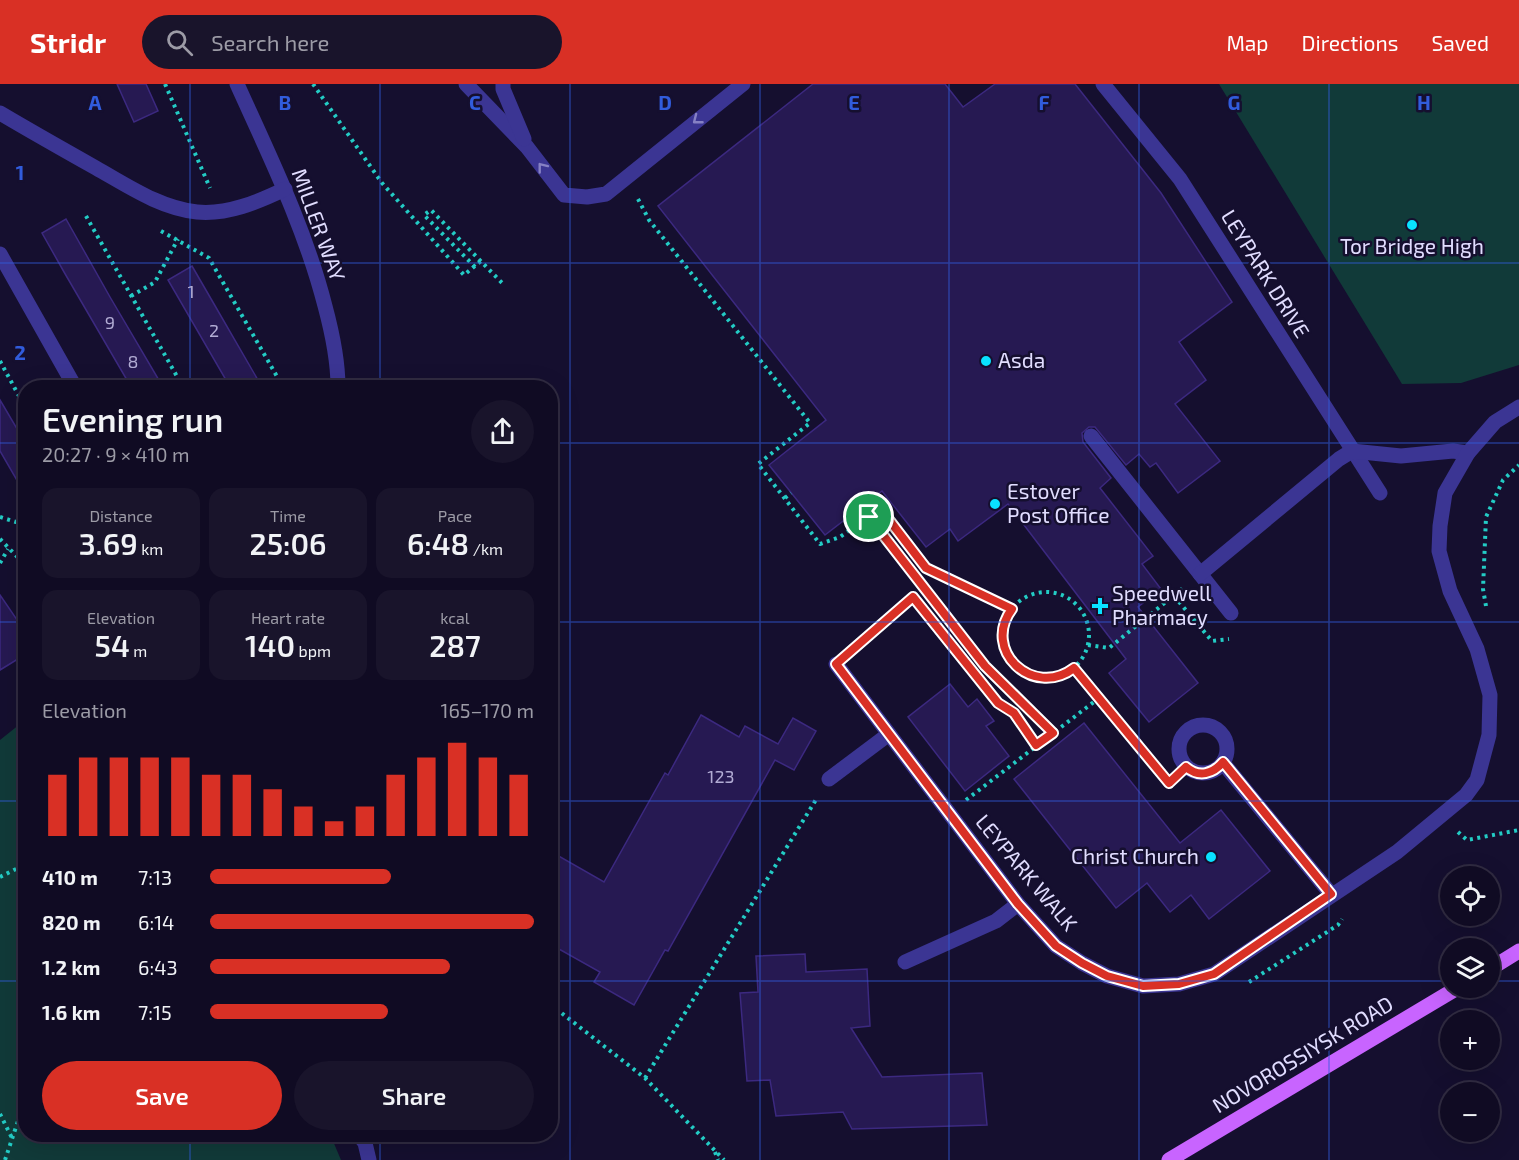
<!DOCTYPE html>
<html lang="en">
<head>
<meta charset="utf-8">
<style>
	:root { --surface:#100b23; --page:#19142b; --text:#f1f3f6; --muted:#9c9ba6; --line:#302b41; --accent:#d93025 }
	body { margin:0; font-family:"Exo 2",sans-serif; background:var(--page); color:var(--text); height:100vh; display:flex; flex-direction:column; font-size:22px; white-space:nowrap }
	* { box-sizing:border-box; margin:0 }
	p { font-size:20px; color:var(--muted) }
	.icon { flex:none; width:33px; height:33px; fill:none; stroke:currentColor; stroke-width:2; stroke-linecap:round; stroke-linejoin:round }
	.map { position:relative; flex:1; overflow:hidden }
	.sheet { position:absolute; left:18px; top:296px; width:540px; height:762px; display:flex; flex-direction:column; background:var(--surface); border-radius:24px; box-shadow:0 6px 24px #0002,0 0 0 2px var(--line) }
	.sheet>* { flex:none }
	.fabs { position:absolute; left:1440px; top:782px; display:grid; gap:12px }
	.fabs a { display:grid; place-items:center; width:60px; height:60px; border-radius:50%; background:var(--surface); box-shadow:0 6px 24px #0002,0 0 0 2px var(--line); font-size:30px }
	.pin { position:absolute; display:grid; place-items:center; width:51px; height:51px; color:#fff; margin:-26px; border:3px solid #fff; border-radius:50%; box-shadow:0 2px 6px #0007 }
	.round { display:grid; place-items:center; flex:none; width:63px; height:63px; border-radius:32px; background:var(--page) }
	.head { display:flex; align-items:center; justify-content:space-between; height:102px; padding:0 24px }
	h1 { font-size:33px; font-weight:600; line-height:45px }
	.figures { display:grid; grid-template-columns:repeat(3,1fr); gap:9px; height:102px; padding:6px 24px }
	.figures div { display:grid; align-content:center; border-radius:15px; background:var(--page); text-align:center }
	.figures b { font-size:30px; font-weight:600 }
	.figures small { font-size:16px; font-weight:400 }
	.figures p { font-size:16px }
	.chart { height:168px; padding:12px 24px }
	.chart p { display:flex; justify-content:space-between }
	.chart svg { width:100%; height:108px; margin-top:6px; stroke:var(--accent); stroke-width:6 }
	.action { display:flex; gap:12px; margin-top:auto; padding:12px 24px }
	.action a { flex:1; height:69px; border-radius:36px; background:var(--accent); color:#fff; font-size:24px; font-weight:600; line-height:69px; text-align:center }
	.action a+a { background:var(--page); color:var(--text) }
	ul { padding:0 24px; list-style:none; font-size:20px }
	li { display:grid; grid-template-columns:96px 72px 1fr; align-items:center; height:45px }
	li i { height:15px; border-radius:8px; background:var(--accent) }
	header { display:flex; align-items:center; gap:36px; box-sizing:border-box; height:84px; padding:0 30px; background:var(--accent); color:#fff }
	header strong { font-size:28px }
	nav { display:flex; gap:33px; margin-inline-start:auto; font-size:21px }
	.search { width:420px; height:54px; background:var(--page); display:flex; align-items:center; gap:15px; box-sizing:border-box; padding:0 21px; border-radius:33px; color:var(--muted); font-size:22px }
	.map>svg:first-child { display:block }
	.green { fill:#113a39 }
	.building { fill:#261952; stroke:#3c2980; stroke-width:1.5 }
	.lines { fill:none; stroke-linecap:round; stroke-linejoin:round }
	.path { stroke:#23ccc5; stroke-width:4; stroke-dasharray:3 4.5; stroke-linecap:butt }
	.minor { stroke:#3b3593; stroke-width:15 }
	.major { stroke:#c864ff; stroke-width:15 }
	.oneway { stroke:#8681c4 }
	.route-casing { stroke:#fff; stroke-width:12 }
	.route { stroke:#d93025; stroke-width:8 }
	.grid { fill:none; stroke:#315cdc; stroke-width:1.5; stroke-opacity:0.55 }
	.poi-dot { fill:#09e2ff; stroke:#150f2f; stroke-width:2 }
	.labels { text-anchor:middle; stroke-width:5; stroke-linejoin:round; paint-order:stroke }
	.number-label { font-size:18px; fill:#b2acd4 }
	.street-label { font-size:21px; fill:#e1ddff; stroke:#150f2f }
	.poi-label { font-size:21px; fill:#e1ddff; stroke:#150f2f; text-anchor:start }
	.grid-label { font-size:20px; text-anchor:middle; font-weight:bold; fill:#315cdc; stroke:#150f2f; stroke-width:5; stroke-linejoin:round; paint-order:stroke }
</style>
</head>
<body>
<header>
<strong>Stridr</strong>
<div class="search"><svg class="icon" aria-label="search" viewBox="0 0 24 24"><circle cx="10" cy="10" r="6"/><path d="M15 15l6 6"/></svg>Search here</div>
<nav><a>Map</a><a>Directions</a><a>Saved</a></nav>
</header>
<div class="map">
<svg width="1519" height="1076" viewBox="0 0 1519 1076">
	<rect width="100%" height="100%" fill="#150f2f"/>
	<g class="green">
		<path d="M1219 0H1519V281L1461 299 1402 300Z"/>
		<path d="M25 636 26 1050H330L341 1076H0V656Z"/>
	</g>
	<g class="building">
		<path d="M117 0H146L158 27 134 38Z"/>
		<path d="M813 0H945L963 23 995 0H1075L1161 109 1232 218 1179 258 1206 296 1175 320 1220 377 1178 409 1156 379 1150 383 1139 370 1126 381 1095 343H1089L1082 349 1083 358 1111 394 1100 404 1153 472 1142 480 1161 505 1138 523 1198 599 1149 638 1109 589 1126 575 1008 420 958 457 950 445 926 463 882 407 825 451 769 381 826 336 658 122Z"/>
		<path d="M66 135 110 213 163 303H131L64 188 42 149Z"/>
		<path d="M192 182 214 220 262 303H230L168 196Z"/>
		<path d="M0 316 26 360V412L0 367Z"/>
		<path d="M0 511 26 549V570L0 586Z"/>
		<path d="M950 600 968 623 977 615 994 637 986 642 1009 672 965 707 908 633Z"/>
		<path d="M701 631 739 653 745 642 778 660 793 634 816 647 794 686 775 676 668 867 665 866 634 921 594 898 600 888 550 860V767L604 798 665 689 668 691Z"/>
		<path d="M1084 639 1180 759 1221 726 1270 787 1209 835 1191 811 1170 828 1147 799 1116 824 1014 695Z"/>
		<path d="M805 870 806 888 867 885 870 942 851 944 882 993 982 989 987 1041 852 1045 843 1028 776 1032 770 996 747 997 740 909 758 908 756 872Z"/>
	</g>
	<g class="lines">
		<g class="path">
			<path d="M165 0 210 104"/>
			<path d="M313 0 382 99 464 191 481 177"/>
			<path d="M638 115 649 136 810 339 758 380 820 460 840 453 880 424 926 484 1012 525"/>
			<path d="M86 132 183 303"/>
			<path d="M161 147 209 174 283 303"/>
			<path d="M475 183 424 131 431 126 505 202"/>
			<path d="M131 212 155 198 178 155"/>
			<path d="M0 277 26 325"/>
			<path d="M785 414 791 409"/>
			<path d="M0 433 16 438 26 432"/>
			<path d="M869 433 985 582 1022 620 1053 649"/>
			<path d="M0 455 26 482"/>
			<path d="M0 479 8 465"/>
			<circle cx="1046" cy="551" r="43"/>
			<path d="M1174 512 1212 557 1229 555"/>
			<path d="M1486 522 1483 505 1486 433 1503 396 1519 381"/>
			<path d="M1088 561 1109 564 1183 504"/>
			<path d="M852 565 913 513 998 619 1014 629 1036 661"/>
			<path d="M1074 584 1169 699 1186 683"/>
			<path d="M966 716 1099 614"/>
			<path d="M1458 748 1467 756 1519 746"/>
			<path d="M0 793 26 780"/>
			<path d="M1249 898 1338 841 1342 835"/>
			<path d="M550 920 645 994 724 1076"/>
			<path d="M645 994 817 714"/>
			<path d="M0 1030 12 1054"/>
			<path d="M715 1068 718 1076"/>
			<path d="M5 1076 26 1013"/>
		</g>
		<g class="minor">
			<path d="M237 0C270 73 305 144 325 222 332 248 338 276 338 303"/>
			<path d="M466 0 527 63 564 111 587 113 606 110 743 0"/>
			<path d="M503 0V5L524 55"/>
			<path d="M1103 0 1180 95 1380 409"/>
			<path d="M0 29C32 48 64 66 96 84 128 102 160 124 197 128 227 131 258 118 285 105"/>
			<path d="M0 170 75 303"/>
			<path d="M1091 352 1231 529"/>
			<path d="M1200 490 1339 375 1352 367 1401 372 1453 367 1468 369"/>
			<path d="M836 580 1018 820 1056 862 1082 879 1107 892 1143 902 1179 900 1214 890 1397 768 1466 711 1477 696 1489 651 1490 611 1477 565 1450 507 1439 467 1440 442 1445 409 1468 369 1495 338 1519 323"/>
			<circle cx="1203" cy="665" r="24"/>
			<path d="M1223 679 1331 810"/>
			<path d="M829 695 889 650"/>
			<path d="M905 878 996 837 1018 820"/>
			<path d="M358 1050 365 1059 369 1076"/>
		</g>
		<g class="major">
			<path d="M1490 885 1519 867"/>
			<path d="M1169 1076 1459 903"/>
		</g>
	</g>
	<defs><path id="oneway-chevron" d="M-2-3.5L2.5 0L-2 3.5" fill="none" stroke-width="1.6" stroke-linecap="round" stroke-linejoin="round" transform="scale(1.5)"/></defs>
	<g class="oneway">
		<use href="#oneway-chevron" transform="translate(697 36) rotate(142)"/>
		<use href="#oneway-chevron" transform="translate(542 83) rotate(-128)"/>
	</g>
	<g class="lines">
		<defs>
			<path id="route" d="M880 424 926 484 1012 525C981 566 1033 615 1074 584L1169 699 1186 683C1199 694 1213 690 1223 678L1331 810 1214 890 1179 900 1143 902 1107 892 1082 879 1056 862 1018 820 836 580 913 513 998 619 1014 629 1036 661 1053 649 985 582 869 433Z"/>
		</defs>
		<use href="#route" class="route-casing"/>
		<use href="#route" class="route"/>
	</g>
	<path class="grid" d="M190 0V303M380 0V303M570 0V1076M760 0V1076M949 0V1076M1139 0V1076M1329 0V1076M0 179H1519M0 359H26M550 359H1519M0 538H26M550 538H1519M0 717H26M550 717H1519M0 897H26M550 897H1450M1490 897H1519M190 1050V1076M380 1050V1076"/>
	<g class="poi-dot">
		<circle cx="1412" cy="141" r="6"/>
		<circle cx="986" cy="277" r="6"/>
		<circle cx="995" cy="420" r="6"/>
		<path d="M1097 513h6v6h6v6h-6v6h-6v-6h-6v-6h6z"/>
		<circle cx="1211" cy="773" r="6"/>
	</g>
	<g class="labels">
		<g class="number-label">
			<text x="191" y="214">1</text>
			<text x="110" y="245">9</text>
			<text x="214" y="253">2</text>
			<text x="133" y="284">8</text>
			<text x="721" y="699">123</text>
		</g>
		<g class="street-label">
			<text transform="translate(318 141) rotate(70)" y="7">MILLER WAY</text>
			<text transform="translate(1265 190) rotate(58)" y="7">LEYPARK DRIVE</text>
			<text transform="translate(1026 789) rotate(50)" y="7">LEYPARK WALK</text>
			<text transform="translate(1303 971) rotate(-31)" y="7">NOVOROSSIYSK ROAD</text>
		</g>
		<g class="poi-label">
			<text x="1412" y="170" text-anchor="middle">Tor Bridge High</text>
			<text x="998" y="284">Asda</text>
			<text x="1007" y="415">Estover<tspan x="1007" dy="24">Post Office</tspan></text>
			<text x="1112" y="517">Speedwell<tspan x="1112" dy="24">Pharmacy</tspan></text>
			<text x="1199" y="780" text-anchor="end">Christ Church</text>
		</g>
	</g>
	<g class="grid-label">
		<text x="95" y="26">A</text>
		<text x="285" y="26">B</text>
		<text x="475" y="26">C</text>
		<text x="665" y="26">D</text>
		<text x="854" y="26">E</text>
		<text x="1044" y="26">F</text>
		<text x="1234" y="26">G</text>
		<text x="1424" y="26">H</text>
		<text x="20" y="96">1</text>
		<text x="20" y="276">2</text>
	</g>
</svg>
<div class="fabs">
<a><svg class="icon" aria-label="locate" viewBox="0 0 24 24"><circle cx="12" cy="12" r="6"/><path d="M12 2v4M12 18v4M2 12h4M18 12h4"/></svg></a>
<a><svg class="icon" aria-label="layers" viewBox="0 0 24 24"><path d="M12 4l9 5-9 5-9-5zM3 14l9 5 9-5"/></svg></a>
<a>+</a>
<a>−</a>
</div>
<div class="pin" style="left:869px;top:433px;background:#1e9e55"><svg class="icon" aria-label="arrive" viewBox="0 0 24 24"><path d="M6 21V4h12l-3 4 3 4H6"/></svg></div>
<section class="sheet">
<div class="head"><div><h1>Evening run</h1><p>20:27 · 9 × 410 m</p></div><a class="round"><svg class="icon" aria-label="share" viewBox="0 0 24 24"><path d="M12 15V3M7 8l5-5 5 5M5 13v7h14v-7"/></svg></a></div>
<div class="figures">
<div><p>Distance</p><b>3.69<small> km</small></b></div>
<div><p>Time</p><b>25:06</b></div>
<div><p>Pace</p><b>6:48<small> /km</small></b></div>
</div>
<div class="figures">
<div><p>Elevation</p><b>54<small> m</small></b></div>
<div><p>Heart rate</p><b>140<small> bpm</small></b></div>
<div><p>kcal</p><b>287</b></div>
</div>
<div class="chart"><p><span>Elevation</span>165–170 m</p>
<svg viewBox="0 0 160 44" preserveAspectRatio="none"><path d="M5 44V19M15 44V12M25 44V12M35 44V12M45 44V12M55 44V19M65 44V19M75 44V25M85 44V32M95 44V38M105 44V32M115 44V19M125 44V12M135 44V6M145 44V12M155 44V19"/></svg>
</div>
<ul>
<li><b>410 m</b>7:13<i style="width:56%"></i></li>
<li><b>820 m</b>6:14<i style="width:100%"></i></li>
<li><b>1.2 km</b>6:43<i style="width:74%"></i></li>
<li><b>1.6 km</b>7:15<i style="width:55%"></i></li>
</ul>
<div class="action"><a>Save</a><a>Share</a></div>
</section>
</div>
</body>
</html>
